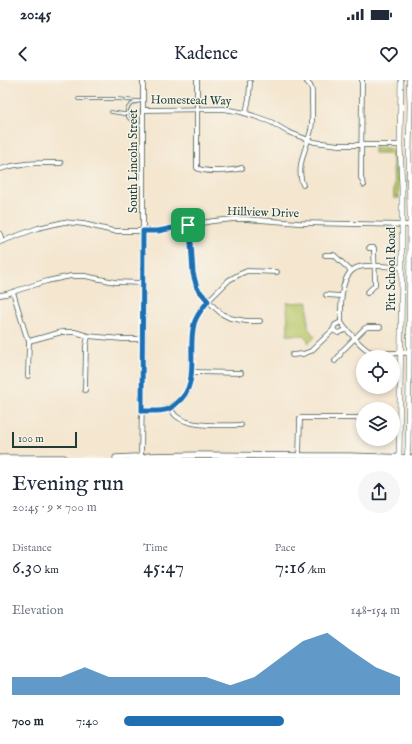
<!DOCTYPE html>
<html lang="en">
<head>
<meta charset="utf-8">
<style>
	:root { --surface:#fff; --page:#f6f6f7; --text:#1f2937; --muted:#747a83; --accent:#1f6fb2 }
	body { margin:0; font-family:"IM FELL English",serif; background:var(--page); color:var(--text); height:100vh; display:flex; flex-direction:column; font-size:15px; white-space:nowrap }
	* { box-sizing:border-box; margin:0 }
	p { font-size:13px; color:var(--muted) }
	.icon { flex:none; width:22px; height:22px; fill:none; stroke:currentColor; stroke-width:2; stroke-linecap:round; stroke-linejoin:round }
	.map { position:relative; height:378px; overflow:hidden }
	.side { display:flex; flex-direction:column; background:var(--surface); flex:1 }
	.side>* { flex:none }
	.controls { position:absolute; left:356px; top:270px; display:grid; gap:8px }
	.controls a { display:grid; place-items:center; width:44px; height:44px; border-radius:50%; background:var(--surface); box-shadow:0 2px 6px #0003; font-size:20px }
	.scale { position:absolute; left:12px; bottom:10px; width:65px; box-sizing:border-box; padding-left:4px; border:2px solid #1f3d34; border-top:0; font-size:11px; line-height:14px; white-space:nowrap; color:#1f3d34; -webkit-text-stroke:3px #f7f3e8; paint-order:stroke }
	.pin { position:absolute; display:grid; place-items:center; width:34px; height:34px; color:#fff; margin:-17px; border-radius:8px; box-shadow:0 2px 6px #0006 }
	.round { display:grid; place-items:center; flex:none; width:42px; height:42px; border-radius:21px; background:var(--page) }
	.summary { display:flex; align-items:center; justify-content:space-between; height:68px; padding:0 12px }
	h1 { font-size:22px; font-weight:600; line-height:30px }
	.metrics { display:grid; grid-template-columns:repeat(3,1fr); gap:6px; height:68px; padding:4px 12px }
	.metrics div { display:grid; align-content:center }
	.metrics b { font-size:20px; font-weight:600 }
	.metrics small { font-size:11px; font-weight:400 }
	.metrics p { font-size:11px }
	.chart { height:112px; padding:8px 12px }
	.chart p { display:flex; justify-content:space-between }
	.chart svg { width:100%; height:72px; margin-top:4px; fill:var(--accent); opacity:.7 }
	ul { padding:0 12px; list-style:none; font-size:13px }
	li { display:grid; grid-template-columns:64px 48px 1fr; align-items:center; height:30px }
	li i { height:10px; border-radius:5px; background:var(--accent) }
	.status { display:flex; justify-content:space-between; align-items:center; height:28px; padding:0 20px; background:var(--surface); direction:ltr }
	.status svg { height:11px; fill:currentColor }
	header { display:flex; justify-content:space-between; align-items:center; height:52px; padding:0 12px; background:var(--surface); font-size:18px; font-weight:600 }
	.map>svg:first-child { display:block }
	.green { fill:#bac86b; stroke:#6c8250 }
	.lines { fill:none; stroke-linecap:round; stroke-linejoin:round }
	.service-casing { stroke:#3f564b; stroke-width:3.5 }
	.minor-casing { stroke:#3f564b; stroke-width:5.5 }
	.tertiary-casing { stroke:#3f564b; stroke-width:6 }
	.secondary-casing { stroke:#3f564b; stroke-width:7 }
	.service { stroke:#fff; stroke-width:2 }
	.minor { stroke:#fff; stroke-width:4 }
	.tertiary { stroke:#fff; stroke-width:5 }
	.secondary { stroke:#fff; stroke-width:5.5 }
	.route-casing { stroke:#fff; stroke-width:8 }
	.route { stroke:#1f6fb2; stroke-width:5 }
	.labels { text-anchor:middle; stroke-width:3; stroke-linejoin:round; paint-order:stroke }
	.street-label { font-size:12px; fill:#1f3d34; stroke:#f7f3e8 }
</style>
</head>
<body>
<div class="status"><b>20:45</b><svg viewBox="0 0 49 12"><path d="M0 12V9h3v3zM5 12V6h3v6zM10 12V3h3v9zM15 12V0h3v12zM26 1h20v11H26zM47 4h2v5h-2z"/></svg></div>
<header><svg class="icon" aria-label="back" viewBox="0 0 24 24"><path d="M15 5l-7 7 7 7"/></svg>Kadence<svg class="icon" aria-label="heart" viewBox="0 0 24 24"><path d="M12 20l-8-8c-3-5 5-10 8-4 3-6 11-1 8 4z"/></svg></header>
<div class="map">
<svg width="412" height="378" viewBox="0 0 412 378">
	<rect width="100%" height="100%" fill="#f7f3e8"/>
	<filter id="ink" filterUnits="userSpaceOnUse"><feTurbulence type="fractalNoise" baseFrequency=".025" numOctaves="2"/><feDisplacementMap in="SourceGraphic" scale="8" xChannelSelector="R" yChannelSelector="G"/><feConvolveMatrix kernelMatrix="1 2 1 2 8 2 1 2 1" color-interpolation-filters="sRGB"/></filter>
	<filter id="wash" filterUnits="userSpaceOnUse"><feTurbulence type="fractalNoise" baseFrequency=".012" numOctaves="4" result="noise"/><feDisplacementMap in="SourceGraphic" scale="16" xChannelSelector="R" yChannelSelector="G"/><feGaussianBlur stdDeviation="0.9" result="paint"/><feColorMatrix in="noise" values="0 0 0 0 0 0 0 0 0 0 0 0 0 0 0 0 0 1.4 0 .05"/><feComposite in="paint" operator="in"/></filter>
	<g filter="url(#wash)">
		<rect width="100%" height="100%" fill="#f4e6cf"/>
		<g class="green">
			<path d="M374 68C384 68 395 66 398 78L399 118H394L393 78 388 73H374Z"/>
			<path d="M308 222V248L315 257 309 263 307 261 308 260 303 255H287L288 248 287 223Z"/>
		</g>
	</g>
	<g filter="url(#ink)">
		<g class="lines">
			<defs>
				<g id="service">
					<path d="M78 19H117L138 21"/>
					<path d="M142 21C121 23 122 42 143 45"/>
					<path d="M111 32 124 34H127"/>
				</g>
				<g id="minor">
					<path d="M197 0V88C206 93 232 91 242 88"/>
					<path d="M362 0 361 98 364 105"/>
					<path d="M143 30 224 29 241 32 254 36 271 42 288 52 314 62 339 65H400"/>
					<path d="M246 33 249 18 250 2"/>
					<path d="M0 89C22 82 38 83 61 83"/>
					<path d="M303 105C295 87 307 67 311 50 313 40 312 29 312 19 312 12 313 7 307 2"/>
					<path d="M188 145 191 163 193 193 197 208 214 227 222 234 230 238 246 241H260"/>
					<path d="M0 154 2 161"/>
					<path d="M0 162 38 148 64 142 84 144 113 151H158L213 141 235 139H246L299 143 410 145"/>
					<path d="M325 175H334L351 191"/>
					<path d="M402 187C390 187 370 184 359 187 339 192 341 227 341 242 343 245 345 249 348 251 355 258 360 266 369 271 377 275 399 272 409 273"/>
					<path d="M13 212 26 255 29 261 28 296"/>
					<path d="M367 213 375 205V201L374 168H369"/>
					<path d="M0 215 6 214 47 201 71 196H85L115 202 143 203"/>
					<path d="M326 215 341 216"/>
					<path d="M333 250 338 253 346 250"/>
					<path d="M29 261 62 252H75L88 256 122 259H143"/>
					<path d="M292 275 303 274 311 271 333 250 335 245 341 242"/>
					<path d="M335 281 340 275 341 272 364 249 367 247H380"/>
					<path d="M192 292 241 293"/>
					<path d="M85 310 86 266 88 256"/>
					<path d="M170 328C172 331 174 334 176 336 190 348 224 345 241 345"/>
					<path d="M142 331H160L170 328 179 321 186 314 191 299 192 258 194 244 198 234 208 221 229 200 240 194 247 191 277 192"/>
					<path d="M141 378 143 259V0"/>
					<path d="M299 378 300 338H363"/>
				</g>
				<g id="tertiary">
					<path d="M399 377 402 187V107L400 65 401 0"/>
					<path d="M407 378 408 367 409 298 410 137 409 76 410 24 409 0"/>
				</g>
				<g id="secondary">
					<path d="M0 378H64"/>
					<path d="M116 378 135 377 139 378"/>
					<path d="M142 378 148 376 200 375 314 376H349L412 378"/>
				</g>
			</defs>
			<use href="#service" class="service-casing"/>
			<use href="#minor" class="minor-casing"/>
			<use href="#tertiary" class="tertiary-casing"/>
			<use href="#secondary" class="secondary-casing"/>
			<use href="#service" class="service"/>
			<use href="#minor" class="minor"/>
			<use href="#tertiary" class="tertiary"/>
			<use href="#secondary" class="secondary"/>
		</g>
	</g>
	<g class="lines" filter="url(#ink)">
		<defs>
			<path id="route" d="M188 145 191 163 193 193 197 208 208 221C203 228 196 235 194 244 187 270 201 304 177 323 175 325 172 327 169 329 161 332 151 331 142 331L143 151H158Z"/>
		</defs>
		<use href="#route" class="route-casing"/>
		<use href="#route" class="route"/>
	</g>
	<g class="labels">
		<g class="street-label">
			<text transform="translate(191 20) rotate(1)" y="4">Homestead Way</text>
			<text transform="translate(133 81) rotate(-90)" y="4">South Lincoln Street</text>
			<text transform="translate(263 132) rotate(2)" y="4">Hillview Drive</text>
			<text transform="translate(391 189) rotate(-90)" y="4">Pitt School Road</text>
		</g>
	</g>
</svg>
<div class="controls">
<a><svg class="icon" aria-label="locate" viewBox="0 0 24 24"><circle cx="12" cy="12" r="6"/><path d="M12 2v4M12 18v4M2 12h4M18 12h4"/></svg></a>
<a><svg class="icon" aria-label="layers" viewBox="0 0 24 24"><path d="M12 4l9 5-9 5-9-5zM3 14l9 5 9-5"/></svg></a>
</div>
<div class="scale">100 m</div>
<div class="pin" style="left:188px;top:145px;background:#1e9e55"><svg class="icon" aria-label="arrive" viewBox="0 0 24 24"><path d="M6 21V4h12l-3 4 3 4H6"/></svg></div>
</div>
<section class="side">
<div class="summary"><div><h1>Evening run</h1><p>20:45 · 9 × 700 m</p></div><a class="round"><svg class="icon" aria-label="share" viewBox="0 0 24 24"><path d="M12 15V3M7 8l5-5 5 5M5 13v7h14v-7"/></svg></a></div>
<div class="metrics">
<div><p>Distance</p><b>6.30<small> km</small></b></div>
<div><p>Time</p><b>45:47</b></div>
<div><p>Pace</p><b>7:16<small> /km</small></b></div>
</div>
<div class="chart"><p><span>Elevation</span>148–154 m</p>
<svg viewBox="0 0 160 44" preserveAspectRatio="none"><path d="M0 44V33L10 33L20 33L30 27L40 33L50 33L60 33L70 33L80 33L90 38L100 33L110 22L120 11L130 6L140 17L150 27L160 33V44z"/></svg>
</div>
<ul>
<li><b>700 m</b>7:40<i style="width:58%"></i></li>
</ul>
</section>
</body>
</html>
